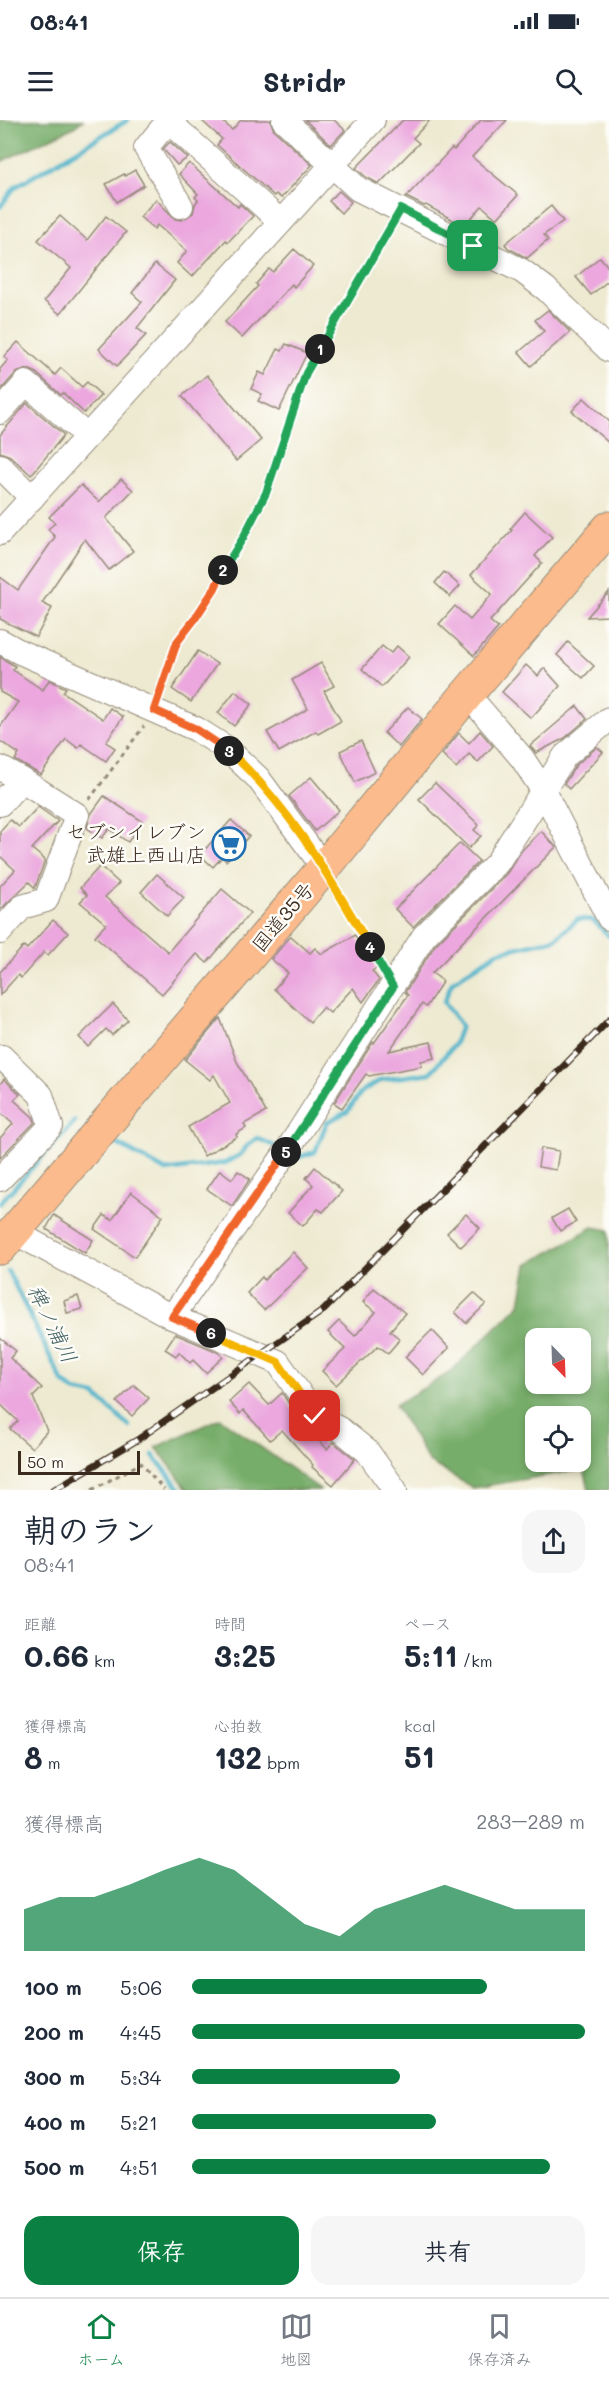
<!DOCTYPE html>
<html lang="ja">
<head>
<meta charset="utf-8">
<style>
	:root { --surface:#fff; --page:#f6f6f7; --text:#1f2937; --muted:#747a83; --line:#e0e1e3; --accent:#0b8043 }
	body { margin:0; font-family:Mali,"Klee One",sans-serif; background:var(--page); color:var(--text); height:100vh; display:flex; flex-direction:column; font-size:22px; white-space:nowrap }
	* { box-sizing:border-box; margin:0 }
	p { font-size:20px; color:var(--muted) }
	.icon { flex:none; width:33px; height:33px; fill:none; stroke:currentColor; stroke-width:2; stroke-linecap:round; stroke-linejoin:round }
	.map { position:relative; height:1370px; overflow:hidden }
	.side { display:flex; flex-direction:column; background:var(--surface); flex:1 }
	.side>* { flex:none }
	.needle { width:39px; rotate:157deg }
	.controls { position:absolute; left:525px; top:1208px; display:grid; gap:12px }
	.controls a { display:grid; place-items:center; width:66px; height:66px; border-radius:12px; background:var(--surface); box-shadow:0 3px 9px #0003; font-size:30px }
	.scale { position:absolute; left:18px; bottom:15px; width:122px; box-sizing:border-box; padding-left:6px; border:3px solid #3b2a1e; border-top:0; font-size:16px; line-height:21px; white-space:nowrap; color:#3b2a1e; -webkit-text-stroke:4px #fdfcf7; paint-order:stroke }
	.pin { position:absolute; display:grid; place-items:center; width:51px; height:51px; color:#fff; margin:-26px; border-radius:12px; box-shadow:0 3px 9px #0006 }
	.km { position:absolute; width:30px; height:30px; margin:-15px; border-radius:50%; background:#222; color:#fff; font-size:16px; line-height:30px; text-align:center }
	.round { display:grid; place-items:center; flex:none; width:63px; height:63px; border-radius:18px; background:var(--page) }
	.summary { display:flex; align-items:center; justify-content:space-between; height:102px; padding:0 24px }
	h1 { font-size:33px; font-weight:800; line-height:45px }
	.figures { display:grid; grid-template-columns:repeat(3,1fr); gap:9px; height:102px; padding:6px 24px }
	.figures div { display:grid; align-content:center }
	.figures b { font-size:30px; font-weight:800 }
	.figures small { font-size:16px; font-weight:400 }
	.figures p { font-size:16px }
	.chart { height:168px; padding:12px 24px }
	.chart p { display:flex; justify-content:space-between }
	.chart svg { width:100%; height:108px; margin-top:6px; fill:var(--accent); opacity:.7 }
	.button { display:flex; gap:12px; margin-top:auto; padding:12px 24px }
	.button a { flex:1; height:69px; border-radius:18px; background:var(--accent); color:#fff; font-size:24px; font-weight:800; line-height:69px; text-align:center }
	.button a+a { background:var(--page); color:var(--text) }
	ul { padding:0 24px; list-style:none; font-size:20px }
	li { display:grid; grid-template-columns:96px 72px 1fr; align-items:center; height:45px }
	li i { height:15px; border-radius:8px; background:var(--accent) }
	.status { display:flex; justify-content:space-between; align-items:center; height:42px; padding:0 30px; background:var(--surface); direction:ltr }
	.status svg { height:16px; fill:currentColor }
	header { display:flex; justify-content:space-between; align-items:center; height:78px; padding:0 24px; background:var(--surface); font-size:27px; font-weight:800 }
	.menu { display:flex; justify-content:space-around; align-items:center; height:84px; border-top:2px solid var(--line); background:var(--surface); font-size:16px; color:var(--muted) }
	.menu a { display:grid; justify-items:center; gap:3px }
	.menu .on { color:var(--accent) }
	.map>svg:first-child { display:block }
	.forest { fill:#77ad6b; stroke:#596c44; stroke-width:1.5; fill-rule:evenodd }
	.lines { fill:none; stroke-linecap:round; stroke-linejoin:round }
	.stream { stroke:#4db4cb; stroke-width:4.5 }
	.building { fill:#eba7de }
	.minor-casing { stroke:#948a78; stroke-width:26 }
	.highway-casing { stroke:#948a78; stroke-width:35 }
	.path { stroke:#948a78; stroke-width:3; stroke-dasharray:4.5 4.5; stroke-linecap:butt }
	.minor { stroke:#fff; stroke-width:24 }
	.highway { stroke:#fbbb8c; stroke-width:33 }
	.rail-casing { stroke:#3b2a1e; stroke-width:7 }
	.rail { stroke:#fdfcf7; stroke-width:4.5; stroke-dasharray:14; stroke-linecap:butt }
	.split-1-casing { stroke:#fff; stroke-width:12 }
	.split-2-casing { stroke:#fff; stroke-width:12 }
	.split-3-casing { stroke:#fff; stroke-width:12 }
	.split-4-casing { stroke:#fff; stroke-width:12 }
	.split-5-casing { stroke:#fff; stroke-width:12 }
	.split-6-casing { stroke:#fff; stroke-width:12 }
	.split-7-casing { stroke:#fff; stroke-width:12 }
	.split-1 { stroke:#22a559; stroke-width:8 }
	.split-2 { stroke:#22a559; stroke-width:8 }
	.split-3 { stroke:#f0652b; stroke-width:8 }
	.split-4 { stroke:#f5b400; stroke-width:8 }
	.split-5 { stroke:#22a559; stroke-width:8 }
	.split-6 { stroke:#f0652b; stroke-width:8 }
	.split-7 { stroke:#f5b400; stroke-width:8 }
	.labels { text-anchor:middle; stroke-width:5; stroke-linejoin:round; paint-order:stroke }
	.poi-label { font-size:20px; fill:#3b2a1e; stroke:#fdfcf7; text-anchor:end }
	.street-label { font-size:20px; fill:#3b2a1e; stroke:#fdfcf7 }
	.water-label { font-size:21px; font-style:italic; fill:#426163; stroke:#fdfcf7 }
</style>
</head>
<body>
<div class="status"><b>08:41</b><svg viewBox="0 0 49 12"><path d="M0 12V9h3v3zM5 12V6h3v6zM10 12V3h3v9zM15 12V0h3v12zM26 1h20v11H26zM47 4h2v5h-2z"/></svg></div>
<header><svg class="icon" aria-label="menu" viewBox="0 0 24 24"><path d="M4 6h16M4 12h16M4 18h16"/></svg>Stridr<svg class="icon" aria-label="search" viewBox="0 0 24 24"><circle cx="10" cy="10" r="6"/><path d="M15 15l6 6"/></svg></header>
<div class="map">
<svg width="609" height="1370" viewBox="0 0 609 1370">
	<rect width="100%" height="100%" fill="#fdfcf7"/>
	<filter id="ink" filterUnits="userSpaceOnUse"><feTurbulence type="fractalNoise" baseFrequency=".0167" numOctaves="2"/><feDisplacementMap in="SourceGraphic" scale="12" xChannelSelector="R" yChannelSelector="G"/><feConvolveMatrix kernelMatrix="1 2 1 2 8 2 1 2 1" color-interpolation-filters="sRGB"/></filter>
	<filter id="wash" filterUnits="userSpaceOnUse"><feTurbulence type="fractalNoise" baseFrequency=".008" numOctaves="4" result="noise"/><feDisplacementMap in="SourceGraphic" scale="24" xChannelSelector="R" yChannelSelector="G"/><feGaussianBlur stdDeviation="1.35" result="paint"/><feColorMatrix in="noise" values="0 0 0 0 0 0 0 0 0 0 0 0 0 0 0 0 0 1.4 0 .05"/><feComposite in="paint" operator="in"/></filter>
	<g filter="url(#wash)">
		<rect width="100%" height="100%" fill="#eeead1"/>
		<g class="forest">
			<path d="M0 0H83L74 7 0 42Z"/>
			<path d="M593 1107 609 1110V1370H589L584 1349 473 1368 429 1342 395 1285 449 1253 520 1184 527 1145ZM536 1218H580V1263H536ZM536 1296H580V1341H536Z"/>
			<path d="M220 1298 321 1370H188L156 1327Z"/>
		</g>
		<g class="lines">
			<g class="stream">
				<path d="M0 87 15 67 128 0"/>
				<path d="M110 1020 166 1051 225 1043 240 1035 249 1024 257 1018 279 1028"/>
				<path d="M292 1034 299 1037 315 1032 327 1002 347 992 362 971 381 960 430 953 454 925 461 906 444 882 452 862 498 832 555 819 578 799 593 800 609 816"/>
				<path d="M0 1083 75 1001"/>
				<path d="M8 1151 62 1261 74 1271 95 1275 129 1306"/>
				<path d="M153 1335 181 1370"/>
			</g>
		</g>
		<g id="blocks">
			<g class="building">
				<path d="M201 0H221L232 10 241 0H270L274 10 312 45 281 78 276 74 274 76 217 25 222 19Z"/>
				<path d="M305 0H334L345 10 331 25Z"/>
				<path d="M403 0H430L413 18 419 23 379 64 366 57 356 48Z"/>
				<path d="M481 0H507L472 37 518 75 497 99 482 86 464 106 426 85 424 86 406 77 452 28 454 30Z"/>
				<path d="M170 22 188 38 177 45 163 29Z"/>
				<path d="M189 43 238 87 240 84 253 96 228 122 226 120 192 157 177 143 187 131 157 105 154 109 140 97 156 79 175 99 182 100 193 93 195 84 198 80 195 77 198 74 179 54Z"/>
				<path d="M135 50 144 65 117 82 106 64 124 54 125 56Z"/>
				<path d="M339 71 351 82 341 93 329 81Z"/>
				<path d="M551 86 563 101 544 115 548 120 527 138 508 128 505 124Z"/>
				<path d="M60 96 87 120 106 96 126 112 60 194 44 181 71 148 38 120Z"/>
				<path d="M294 129 313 146 294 167 292 164 242 218 225 202 258 166 256 164 269 149 273 152Z"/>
				<path d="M600 137 609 148V160L591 175 576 157Z"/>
				<path d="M155 144 175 160 137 208 146 215 117 246 99 229 142 182 132 173Z"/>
				<path d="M548 190 570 212 531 246 519 232 544 211 535 200Z"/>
				<path d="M18 222 55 255 61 248 82 267 87 262 101 275 84 293 63 273 61 275 35 252 28 249 16 253 0 271V249L8 240 4 237Z"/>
				<path d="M286 224 307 233 279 291 258 281 262 274 251 269 259 252 265 255 278 229 282 231Z"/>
				<path d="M207 255 261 320 236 341 182 276Z"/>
				<path d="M584 278 609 301V323L572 291Z"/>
				<path d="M27 283 64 315 31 355 10 336 0 332V315Z"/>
				<path d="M121 359 133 370 106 398 133 431 109 450 85 419 42 483 52 488 36 517 0 499V457L18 470 55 417 48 409 55 403 49 397 81 365 99 382Z"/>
				<path d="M525 392 552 417 535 436 542 443 490 501 498 508 474 536 439 504 455 486 470 500 492 474 471 455 512 410 510 409Z"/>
				<path d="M444 452 460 466 450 477 435 463Z"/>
				<path d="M609 472V496L587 497Z"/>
				<path d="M568 522 594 546 583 558 557 535Z"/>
				<path d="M382 526 391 533 397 526 409 537 382 567 362 549Z"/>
				<path d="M198 531 217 544 191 582 172 569Z"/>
				<path d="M0 537 15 546 13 550 43 570 49 560 66 568 63 572 103 599 110 588 123 597 106 622 115 628 106 641 81 624 78 628 66 619 41 655 15 640 19 634 0 621V607L18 582 0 572Z"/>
				<path d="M321 543 334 566 324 571 341 601 318 614 316 611 279 632 267 612 308 589 292 560Z"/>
				<path d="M526 545 538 556 544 548 560 566 531 598 502 572Z"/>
				<path d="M235 571 252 584 234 606 218 593Z"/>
				<path d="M577 586 587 599 565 618 536 633 530 626Z"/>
				<path d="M408 587 422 599 399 627 384 613Z"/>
				<path d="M480 611 493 626 478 642 469 634 456 648 442 634 459 613 469 623Z"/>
				<path d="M361 621 375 652 355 662 340 631Z"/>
				<path d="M597 627 603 632 569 669 564 664 576 645Z"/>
				<path d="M311 657 339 690 315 711 289 676Z"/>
				<path d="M435 663 479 705 474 710 481 716 469 728 419 679Z"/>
				<path d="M104 676 142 701 128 722 109 709 102 718 87 708 91 694Z"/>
				<path d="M38 687 58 701 32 729 45 740 35 768 29 762 0 790V766L15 750 0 736V711L10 700 19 707Z"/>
				<path d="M231 700 249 716 226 741 222 737 213 747 200 735Z"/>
				<path d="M541 711 556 727 432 853 443 861 426 887 422 884 389 931 431 922 435 938 421 941 422 946 369 956 366 954 342 988 334 983 373 922 374 923 408 875 405 872 435 825 507 753 522 730Z"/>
				<path d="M460 723 479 741 413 807 395 789Z"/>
				<path d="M100 746 119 763 105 777 168 832 222 769 250 793 207 843 197 834 162 874 95 816 106 804 80 782 87 775 80 768Z"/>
				<path d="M157 754 184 778 167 796 141 772Z"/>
				<path d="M53 800 68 813 48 835 44 832 21 858 18 855 0 875V852L24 826 27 829Z"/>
				<path d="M355 815 377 848 372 851 379 860 363 882 353 868 330 893 323 887 310 902 274 869 288 853 271 839 291 816 310 833 315 828 322 834Z"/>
				<path d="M113 884 128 900 112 915 106 909 88 927 79 917Z"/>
				<path d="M220 898 237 942 266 992 244 1004 246 1008 236 1014 237 1017 204 1036 188 1007 230 983 214 955 210 960 185 940Z"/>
				<path d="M4 959 20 974 14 980 33 997 35 1002 0 1038V1018L13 1004 2 994 0 996V964Z"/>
				<path d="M541 1028 559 1031 556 1050 538 1047Z"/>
				<path d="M315 1047 342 1071 323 1092 318 1089 303 1106 288 1093 313 1065 306 1058Z"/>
				<path d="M220 1050 232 1059 238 1051 250 1059 232 1086 207 1069Z"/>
				<path d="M131 1072 163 1096 135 1137 94 1109 104 1095 112 1100Z"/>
				<path d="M568 1089 576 1102 560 1111 552 1098Z"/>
				<path d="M466 1094 480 1108 461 1127 447 1113Z"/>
				<path d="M54 1095 93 1120 85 1133 46 1109Z"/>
				<path d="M293 1132 308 1148 264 1190 247 1173 262 1157 264 1160Z"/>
				<path d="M374 1168 405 1193 390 1211 400 1219 388 1233 378 1226 336 1265 322 1251 345 1229 328 1212 339 1201 355 1216 376 1192 363 1182Z"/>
				<path d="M474 1173 486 1184 466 1203 455 1192Z"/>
				<path d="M78 1176 82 1189 67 1193 64 1181Z"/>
				<path d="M432 1210 449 1228 423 1255 405 1237Z"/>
				<path d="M175 1214 218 1232 223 1237 206 1253 193 1240 190 1243 179 1232 176 1236 165 1229Z"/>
				<path d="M0 1218 16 1231 10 1238 42 1268 33 1277 47 1311 32 1328 10 1309 18 1301 0 1284Z"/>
				<path d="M249 1264 269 1285 282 1273 297 1296 327 1329 333 1322 355 1339 333 1365 312 1347 313 1345 282 1310 270 1320 243 1290 240 1294 229 1282Z"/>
				<path d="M134 1265 149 1278 132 1296 117 1282Z"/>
			</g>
		</g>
	</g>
	<g filter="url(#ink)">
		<use href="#blocks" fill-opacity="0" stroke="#948a78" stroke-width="1.5"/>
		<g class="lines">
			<defs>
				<g id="minor">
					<path d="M169 0 146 28 181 86"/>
					<path d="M284 0 358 69 522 151 546 169 609 230"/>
					<path d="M168 1 281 102"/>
					<path d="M0 292 26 263 87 316"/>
					<path d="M0 346 32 378"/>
					<path d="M0 413 373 0"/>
					<path d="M0 521 20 532 196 609 226 628 258 658 324 748"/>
					<path d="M467 574 522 638 543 670 609 798"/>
					<path d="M0 648 22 660 77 695 46 780 22 787 0 812"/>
					<path d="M0 684 22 660"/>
					<path d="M0 1059 51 1006 41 975 2 937"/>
					<path d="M14 1112 172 1197 278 1242 315 1296 341 1310 367 1331 395 1370"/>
					<path d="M172 1197 283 1037 424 816 497 743 565 636 609 599"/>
				</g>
				<path id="highway" d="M0 1128 324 748 467 574 609 408"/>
			</defs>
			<use href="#minor" class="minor-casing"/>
			<use href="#highway" class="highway-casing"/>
			<g class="path">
				<path d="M160 573 177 522 194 500 215 468 228 439 243 418 266 373 306 253 391 107"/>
				<path d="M89 680 144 606"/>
				<path d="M337 770 381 847"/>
				<path d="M92 1370 141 1343 164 1370"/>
			</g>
			<use href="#minor" class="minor"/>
			<use href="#highway" class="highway"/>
			<defs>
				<path id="rail" d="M53 1370 137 1320 324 1190 609 900"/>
			</defs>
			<use href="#rail" class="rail-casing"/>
			<use href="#rail" class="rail"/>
		</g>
	</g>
	<g class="lines" filter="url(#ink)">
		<defs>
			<path id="split-1" d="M320 229 401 89 473 126"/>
			<path id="split-2" d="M223 450 243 418 266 373 306 253 320 229"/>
			<path id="split-3" d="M223 450 215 468 194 500 177 522 154 590 196 609 229 631"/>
			<path id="split-4" d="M229 631C291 688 328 755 370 827"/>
			<path id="split-5" d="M286 1032 393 867 370 827"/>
			<path id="split-6" d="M211 1213 172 1197 286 1032"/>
			<path id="split-7" d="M211 1213 278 1242 315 1296"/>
		</defs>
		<use href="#split-1" class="split-1-casing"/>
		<use href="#split-2" class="split-2-casing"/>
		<use href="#split-3" class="split-3-casing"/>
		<use href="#split-4" class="split-4-casing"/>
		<use href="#split-5" class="split-5-casing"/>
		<use href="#split-6" class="split-6-casing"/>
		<use href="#split-7" class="split-7-casing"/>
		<use href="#split-1" class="split-1"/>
		<use href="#split-2" class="split-2"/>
		<use href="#split-3" class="split-3"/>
		<use href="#split-4" class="split-4"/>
		<use href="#split-5" class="split-5"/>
		<use href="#split-6" class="split-6"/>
		<use href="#split-7" class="split-7"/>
	</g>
	<defs>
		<symbol id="supermarket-ring" viewBox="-11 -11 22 22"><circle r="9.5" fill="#fdfcf7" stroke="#1f6fb2" stroke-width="1.5"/><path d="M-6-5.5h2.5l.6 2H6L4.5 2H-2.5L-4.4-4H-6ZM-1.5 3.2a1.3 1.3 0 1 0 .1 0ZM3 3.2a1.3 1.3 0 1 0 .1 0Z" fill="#1f6fb2"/></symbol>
	</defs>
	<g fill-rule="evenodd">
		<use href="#supermarket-ring" x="210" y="705" width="38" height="38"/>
	</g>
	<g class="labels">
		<g class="poi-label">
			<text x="206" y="719">セブンイレブン<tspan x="206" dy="23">武雄上西山店</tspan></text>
		</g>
		<g class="street-label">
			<text transform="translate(283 797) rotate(-50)" y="7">国道35号</text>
		</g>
		<g class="water-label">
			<text transform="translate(52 1204) rotate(64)" y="7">稗ノ浦川</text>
		</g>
	</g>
</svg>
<div class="controls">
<a><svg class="needle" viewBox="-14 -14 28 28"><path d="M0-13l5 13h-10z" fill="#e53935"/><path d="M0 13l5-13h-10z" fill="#747a83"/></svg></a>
<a><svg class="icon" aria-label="locate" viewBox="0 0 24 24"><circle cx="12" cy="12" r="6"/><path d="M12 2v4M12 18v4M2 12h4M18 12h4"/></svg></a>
</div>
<div class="scale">50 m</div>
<div class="pin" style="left:473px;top:126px;background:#1e9e55"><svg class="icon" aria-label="arrive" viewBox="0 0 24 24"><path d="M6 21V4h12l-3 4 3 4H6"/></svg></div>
<div class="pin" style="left:315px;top:1296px;background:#d93025"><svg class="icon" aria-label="check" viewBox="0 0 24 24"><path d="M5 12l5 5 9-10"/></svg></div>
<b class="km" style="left:320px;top:229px">1</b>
<b class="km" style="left:223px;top:450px">2</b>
<b class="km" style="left:229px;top:631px">3</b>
<b class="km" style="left:370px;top:827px">4</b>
<b class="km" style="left:286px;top:1032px">5</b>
<b class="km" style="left:211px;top:1213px">6</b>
</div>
<section class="side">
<div class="summary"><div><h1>朝のラン</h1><p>08:41</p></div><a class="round"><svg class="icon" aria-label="share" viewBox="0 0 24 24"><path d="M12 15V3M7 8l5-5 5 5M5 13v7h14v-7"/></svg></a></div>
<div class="figures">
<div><p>距離</p><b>0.66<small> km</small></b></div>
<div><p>時間</p><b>3:25</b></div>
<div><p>ペース</p><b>5:11<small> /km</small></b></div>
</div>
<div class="figures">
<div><p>獲得標高</p><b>8<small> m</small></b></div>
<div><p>心拍数</p><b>132<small> bpm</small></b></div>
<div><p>kcal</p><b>51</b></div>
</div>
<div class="chart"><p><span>獲得標高</span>283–289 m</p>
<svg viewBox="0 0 160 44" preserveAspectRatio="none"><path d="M0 44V27L10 22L20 22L30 17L40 11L50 6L60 11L70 22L80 33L90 38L100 27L110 22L120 17L130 22L140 27L150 27L160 27V44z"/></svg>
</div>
<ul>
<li><b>100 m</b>5:06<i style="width:75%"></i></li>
<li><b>200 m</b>4:45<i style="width:100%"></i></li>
<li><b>300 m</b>5:34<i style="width:53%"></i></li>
<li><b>400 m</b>5:21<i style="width:62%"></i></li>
<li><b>500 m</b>4:51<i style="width:91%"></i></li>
</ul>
<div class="button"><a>保存</a><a>共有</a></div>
</section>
<nav class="menu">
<a class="on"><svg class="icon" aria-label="home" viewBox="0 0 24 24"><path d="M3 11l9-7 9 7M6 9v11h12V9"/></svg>ホーム</a>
<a><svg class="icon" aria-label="map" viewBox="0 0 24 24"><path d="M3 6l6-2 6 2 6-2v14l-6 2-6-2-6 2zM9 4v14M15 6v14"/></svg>地図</a>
<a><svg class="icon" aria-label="saved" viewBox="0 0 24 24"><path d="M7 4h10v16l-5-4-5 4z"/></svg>保存済み</a>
</nav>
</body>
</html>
